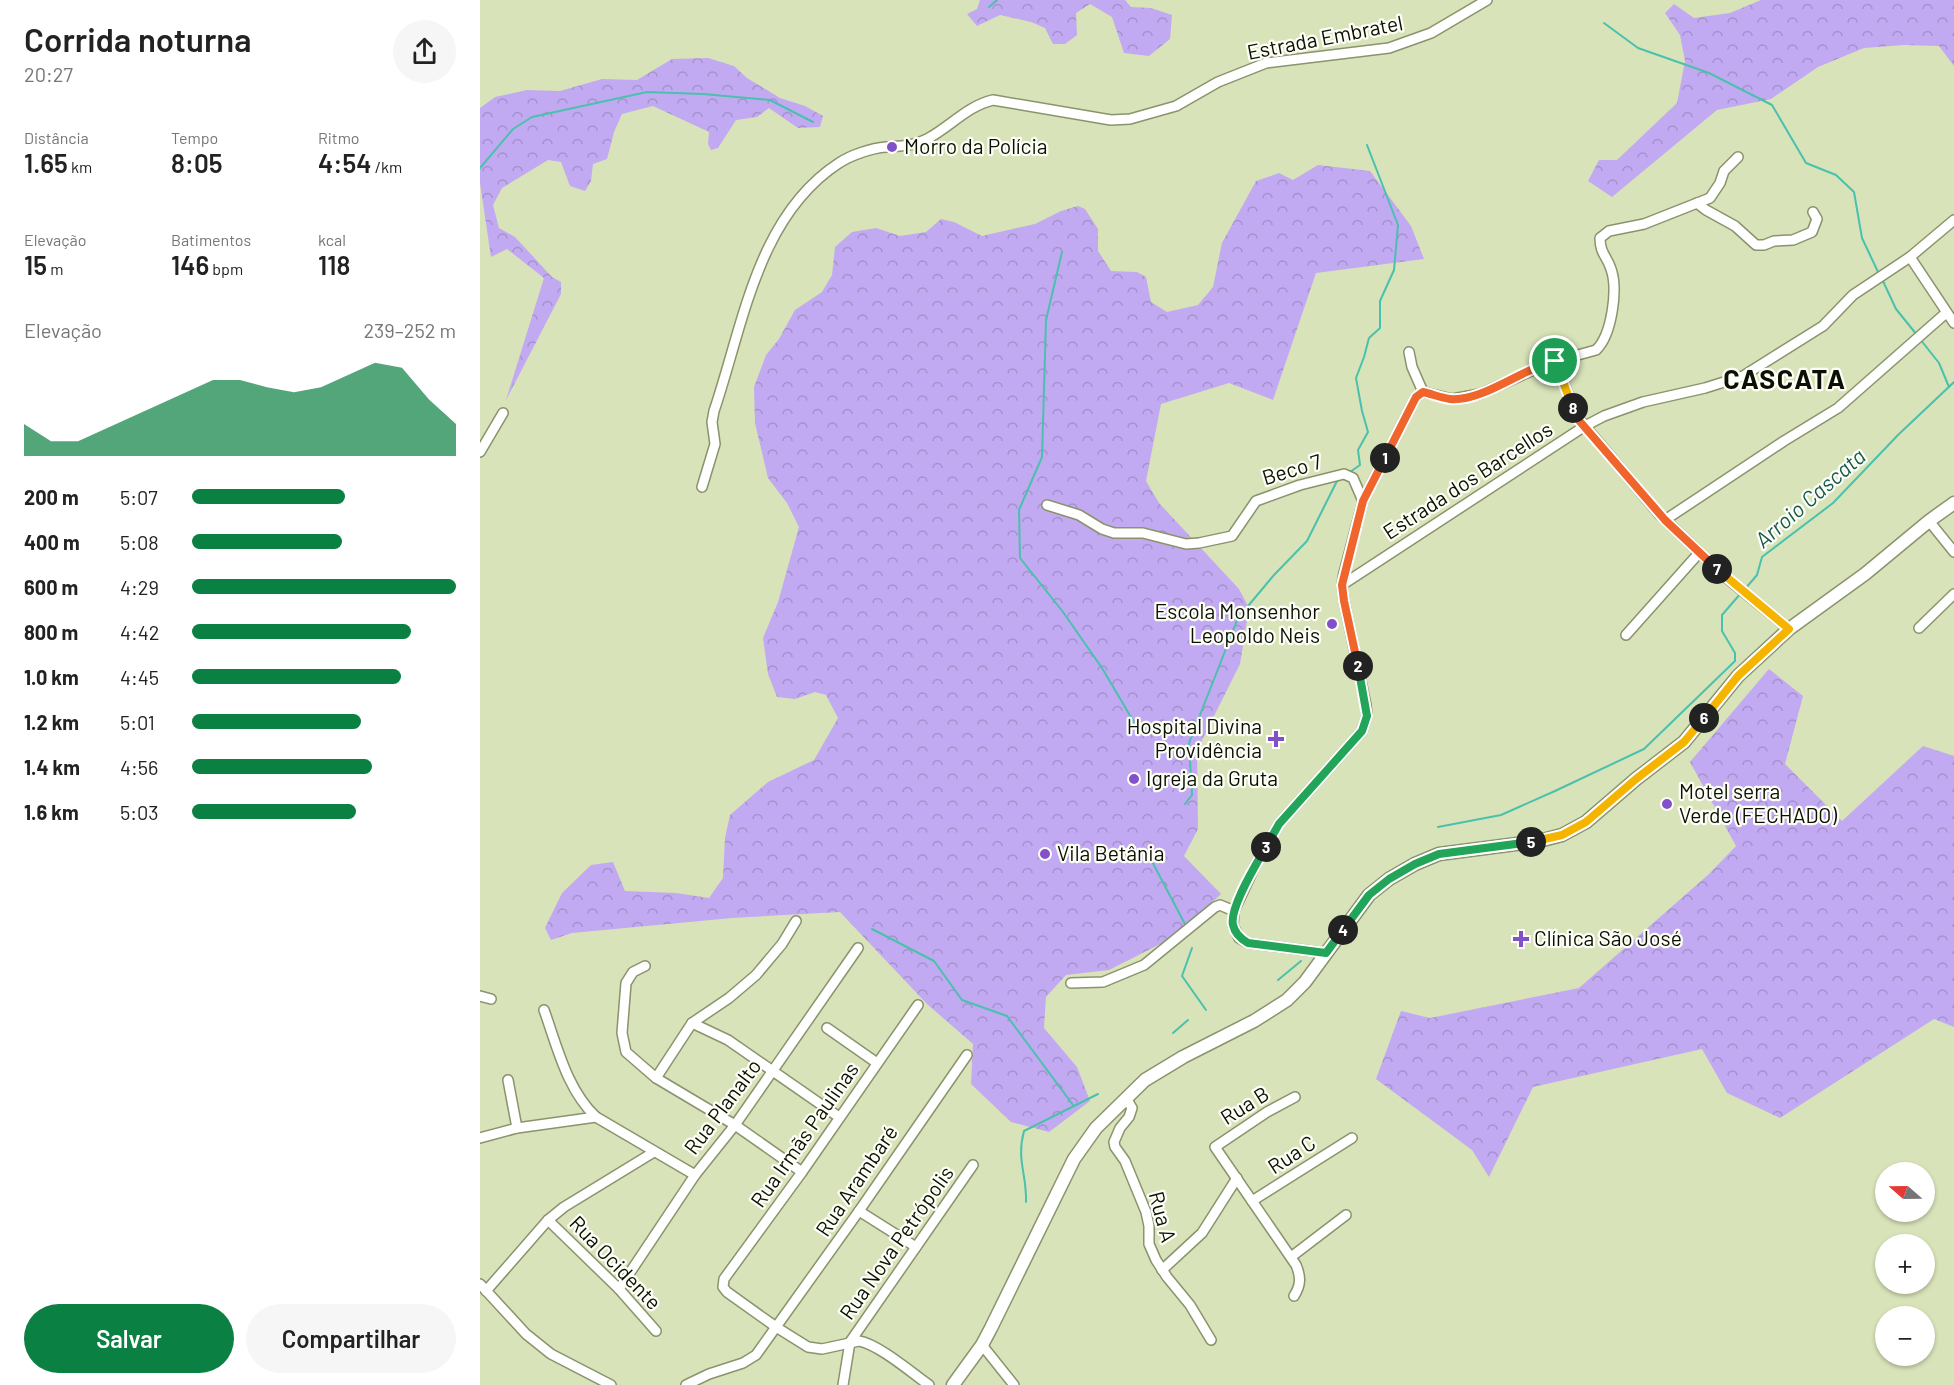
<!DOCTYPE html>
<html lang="pt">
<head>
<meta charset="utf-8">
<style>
	:root { --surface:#fff; --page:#f6f6f6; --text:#222; --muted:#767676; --accent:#0b8043 }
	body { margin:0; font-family:Barlow,sans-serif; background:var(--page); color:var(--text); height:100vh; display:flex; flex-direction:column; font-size:22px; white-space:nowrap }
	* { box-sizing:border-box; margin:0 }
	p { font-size:20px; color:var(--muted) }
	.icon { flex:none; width:33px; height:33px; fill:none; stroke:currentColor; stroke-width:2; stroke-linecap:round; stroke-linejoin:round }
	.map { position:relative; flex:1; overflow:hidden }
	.side { display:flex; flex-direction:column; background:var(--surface); width:480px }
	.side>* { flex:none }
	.needle { width:39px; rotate:290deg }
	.buttons { position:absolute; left:1395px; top:1162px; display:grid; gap:12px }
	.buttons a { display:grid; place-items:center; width:60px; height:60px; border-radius:50%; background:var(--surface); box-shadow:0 2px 4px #0004; font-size:30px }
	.pin { position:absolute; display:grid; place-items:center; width:51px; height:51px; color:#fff; margin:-26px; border:3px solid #fff; border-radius:50%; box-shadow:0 2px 6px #0007 }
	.km { position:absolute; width:30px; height:30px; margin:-15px; border-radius:50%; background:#222; color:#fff; font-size:16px; line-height:30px; text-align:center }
	.round { display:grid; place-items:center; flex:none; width:63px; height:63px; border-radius:32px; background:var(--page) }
	.overview { display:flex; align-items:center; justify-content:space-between; height:102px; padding:0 24px }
	h1 { font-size:33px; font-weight:600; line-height:45px }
	.metrics { display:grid; grid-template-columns:repeat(3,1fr); gap:9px; height:102px; padding:6px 24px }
	.metrics div { display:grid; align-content:center }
	.metrics b { font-size:26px; font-weight:600 }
	.metrics small { font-size:16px; font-weight:400 }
	.metrics p { font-size:16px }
	.chart { height:168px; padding:12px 24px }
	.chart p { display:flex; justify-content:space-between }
	.chart svg { width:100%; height:108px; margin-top:6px; fill:var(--accent); opacity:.7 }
	.cta { display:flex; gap:12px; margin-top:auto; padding:12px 24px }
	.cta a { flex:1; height:69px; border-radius:36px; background:var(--accent); color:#fff; font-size:24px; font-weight:600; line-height:69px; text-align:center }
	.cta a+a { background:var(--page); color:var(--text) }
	ul { padding:0 24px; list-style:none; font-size:20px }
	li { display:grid; grid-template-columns:96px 72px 1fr; align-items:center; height:45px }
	li i { height:15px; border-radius:8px; background:var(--accent) }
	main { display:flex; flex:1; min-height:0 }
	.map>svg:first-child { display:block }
	.forest { fill:url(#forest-crowns) }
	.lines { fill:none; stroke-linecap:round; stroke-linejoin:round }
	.stream { stroke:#4ac1ac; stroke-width:2 }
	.minor-casing { stroke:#8a936d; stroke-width:12 }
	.major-casing { stroke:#8a936d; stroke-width:15 }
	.minor { stroke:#fff; stroke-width:9 }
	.major { stroke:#fff; stroke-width:12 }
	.split-1-casing { stroke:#fff; stroke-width:12 }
	.split-2-casing { stroke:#fff; stroke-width:12 }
	.split-3-casing { stroke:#fff; stroke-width:12 }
	.split-4-casing { stroke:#fff; stroke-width:12 }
	.split-5-casing { stroke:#fff; stroke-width:12 }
	.split-6-casing { stroke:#fff; stroke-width:12 }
	.split-7-casing { stroke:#fff; stroke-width:12 }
	.split-8-casing { stroke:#fff; stroke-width:12 }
	.split-9-casing { stroke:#fff; stroke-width:12 }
	.split-1 { stroke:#f0652b; stroke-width:8 }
	.split-2 { stroke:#f0652b; stroke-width:8 }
	.split-3 { stroke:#22a559; stroke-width:8 }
	.split-4 { stroke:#22a559; stroke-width:8 }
	.split-5 { stroke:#22a559; stroke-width:8 }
	.split-6 { stroke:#f5b400; stroke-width:8 }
	.split-7 { stroke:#f5b400; stroke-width:8 }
	.split-8 { stroke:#f0652b; stroke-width:8 }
	.split-9 { stroke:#f5b400; stroke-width:8 }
	.poi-dot { fill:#8251c9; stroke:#fdfff7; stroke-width:2 }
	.labels { text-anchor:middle; stroke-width:4.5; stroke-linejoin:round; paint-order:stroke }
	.street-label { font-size:21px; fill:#0c0f03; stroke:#fdfff7 }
	.poi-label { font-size:21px; fill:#0c0f03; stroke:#fdfff7; text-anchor:start }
	.water-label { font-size:22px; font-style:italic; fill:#17594e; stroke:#fdfff7 }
	.district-label { font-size:27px; font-weight:bold; letter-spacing:1.5px; fill:#0c0f03; stroke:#fdfff7 }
</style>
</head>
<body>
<main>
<section class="side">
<div class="overview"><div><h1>Corrida noturna</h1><p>20:27</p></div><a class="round"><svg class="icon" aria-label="share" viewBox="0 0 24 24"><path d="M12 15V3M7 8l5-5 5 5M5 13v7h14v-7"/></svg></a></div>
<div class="metrics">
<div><p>Distância</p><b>1.65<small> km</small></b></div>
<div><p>Tempo</p><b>8:05</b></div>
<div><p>Ritmo</p><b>4:54<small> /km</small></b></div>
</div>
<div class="metrics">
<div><p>Elevação</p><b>15<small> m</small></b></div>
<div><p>Batimentos</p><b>146<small> bpm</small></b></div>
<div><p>kcal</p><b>118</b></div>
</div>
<div class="chart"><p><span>Elevação</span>239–252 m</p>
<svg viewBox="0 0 160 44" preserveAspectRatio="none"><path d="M0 44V31L10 38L20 38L30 33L40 28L50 23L60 18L70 13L80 13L90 16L100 18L110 16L120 11L130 6L140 8L150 21L160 31V44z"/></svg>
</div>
<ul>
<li><b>200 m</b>5:07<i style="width:58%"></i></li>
<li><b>400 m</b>5:08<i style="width:57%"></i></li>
<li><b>600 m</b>4:29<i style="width:100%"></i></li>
<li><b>800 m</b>4:42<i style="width:83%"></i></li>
<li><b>1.0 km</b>4:45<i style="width:79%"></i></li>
<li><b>1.2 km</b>5:01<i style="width:64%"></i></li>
<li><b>1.4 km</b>4:56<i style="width:68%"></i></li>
<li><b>1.6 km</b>5:03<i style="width:62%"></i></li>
</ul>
<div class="cta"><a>Salvar</a><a>Compartilhar</a></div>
</section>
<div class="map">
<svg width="1474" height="1385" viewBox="0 0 1474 1385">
	<defs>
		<pattern id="forest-crowns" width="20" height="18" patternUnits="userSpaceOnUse" patternTransform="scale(1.5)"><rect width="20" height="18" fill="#c1aaf1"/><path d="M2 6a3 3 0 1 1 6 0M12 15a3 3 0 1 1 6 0" fill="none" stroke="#a591cd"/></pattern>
	</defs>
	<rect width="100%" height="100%" fill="#d8e3b9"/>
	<g class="forest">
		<path d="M500 0H645L651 7 671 8 692 15 690 39 669 56 644 53 632 17 610 4 596 13 597 35 585 44H573L565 28 551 22 520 15 497 26 487 14 497 9Z"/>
		<path d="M1281 0H1474V66L1459 46 1424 45 1384 48 1338 67 1291 99 1237 110 1132 197 1108 181 1119 160H1137L1197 103 1205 61 1200 35 1185 13 1194 4 1214 18 1250 13Z"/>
		<path d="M228 58 254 66 267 78 300 98 325 106 343 116 340 127 318 128 289 108 277 117 256 120 238 148 231 150 228 144 229 132 173 106 142 114 134 132 127 159 113 164 111 181 105 191 90 186 81 162 68 160 22 188 13 205 19 228 35 237 72 277 81 282V294L26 400 64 278 27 249 11 257 0 183V108L15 97 47 90 80 91 122 79 157 80 192 59Z"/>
		<path d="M838 165 890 171 931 226 944 259 836 273 793 400 749 383 681 404 666 481 679 503 759 589 769 608 760 664 717 750 718 829 704 856 741 894 698 935 629 970 586 975 566 997 564 1028 597 1067 610 1101 569 1132 531 1122 491 1084 493 1044 447 1004 360 912 252 918 92 933 71 940 65 928 82 893 111 865 133 862 145 891 196 893 229 898 243 878 245 838 250 815 288 782 334 760 358 718 346 695 335 692 315 699 297 697 288 674 283 638 298 602 319 527 307 503 288 478 275 423 274 387 286 355 299 339 315 310 342 292 352 275 355 247 372 232 396 228 420 236 446 232 461 219 474 222 502 236 555 224 581 211 598 206 605 209 618 229V251L631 271 657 272 666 277 671 302 687 312 718 305 733 287 742 243 776 181 799 173 813 180Z"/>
		<path d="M1289 669 1323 696 1305 764 1362 821 1443 746 1474 756V1027L1454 1019 1300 1118 1247 1093 1222 1049 1053 1087 1009 1177 992 1150 896 1079 921 1011 950 1018 1099 988 1229 874 1256 846 1210 762Z"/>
	</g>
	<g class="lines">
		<g class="stream">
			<path d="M509 7 517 0"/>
			<path d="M1124 23 1158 48 1229 73 1292 105 1326 163 1356 175 1374 192 1382 238 1399 274"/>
			<path d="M0 168 33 129 52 117 167 92 223 94 290 100 333 122"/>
			<path d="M582 252 566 320 562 457 539 510 540 558 583 612 622 668 655 724"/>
			<path d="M1402 279 1416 309 1437 335"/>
			<path d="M1440 339 1459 363 1469 387"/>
			<path d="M870 472 880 465 878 450 888 432 882 411 876 378 884 357 889 338 900 328V301L914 270 918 225 887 145"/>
			<path d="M1265 589 1277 575 1282 557 1353 503 1418 435 1474 382"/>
			<path d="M705 804 712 795 709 743 758 618 794 575 827 541 857 481 860 479"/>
			<path d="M958 827 1021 815 1075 791 1164 749 1255 661V653L1242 631V615L1261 593"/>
			<path d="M667 852 706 926"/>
			<path d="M392 929 454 961 482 1000 527 1016 593 1105"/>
			<path d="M712 948 702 976 726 1010"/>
			<path d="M798 980 821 961"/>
			<path d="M693 1033 708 1020"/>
			<path d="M546 1202C547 1174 536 1160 544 1131L618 1094"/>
		</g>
		<defs>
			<g id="minor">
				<path d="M1217 203 1226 210 1255 226 1276 245H1284L1294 241 1313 240 1332 232 1337 219 1333 212"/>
				<path d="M1430 257 1474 323"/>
				<path d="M929 352 932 367 943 392"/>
				<path d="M1075 361 1097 417 1180 515 1241 573 1309 629"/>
				<path d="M0 452 23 413"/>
				<path d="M222 487 235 444 232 422 234 411C263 326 277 216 359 163 371 155 392 148 406 147 420 146 434 146 447 139 470 127 487 106 513 100L631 120 650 119 696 106 738 82 786 63 909 48 951 33 1007 0"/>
				<path d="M567 505 599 515 622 529 634 533H663L706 544 719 543 752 536 776 501 820 485 864 474 873 478 883 501"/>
				<path d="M1185 520 1304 441 1358 408 1466 313"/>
				<path d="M1449 521 1474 552"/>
				<path d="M862 585 1105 426 1124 416 1163 402 1225 388 1263 376 1343 326 1373 295 1430 257 1474 220"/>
				<path d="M1439 628 1474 594"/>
				<path d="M1146 635 1219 553"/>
				<path d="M846 953 768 943 759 938 753 925 754 911 775 866 799 824 882 731 887 716 886 705 864 601 862 585 864 573 883 501 936 397 943 392 972 399 1000 394 1069 363 1116 350C1132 335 1138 289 1131 269 1127 256 1120 254 1120 238L1129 231 1164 224 1230 198 1240 183 1244 171 1258 157"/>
				<path d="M165 966 153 972 146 983 142 1033 146 1052 176 1078 255 1125 322 1172"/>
				<path d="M591 983 623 982 664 965 735 907 740 905 754 911"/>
				<path d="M0 996 11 999"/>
				<path d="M438 1005 322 1172 244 1279 243 1287 247 1292 296 1327 379 1211 487 1055"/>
				<path d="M64 1010C77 1046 87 1090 116 1117L215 1175"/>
				<path d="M212 1023 248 1040 359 1117"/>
				<path d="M347 1028 397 1063"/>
				<path d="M176 1078 212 1023 249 998 276 975 302 944 316 921"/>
				<path d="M28 1080 37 1128"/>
				<path d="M646 1098 652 1108 649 1117 640 1128 634 1142 635 1147 645 1161 666 1212 669 1226V1244L676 1260 687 1277 710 1305 731 1340"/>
				<path d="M0 1138 37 1128 116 1117"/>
				<path d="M772 1201 872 1138"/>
				<path d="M379 1211 436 1247"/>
				<path d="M68 1220 139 1289 176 1331"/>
				<path d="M811 1257 866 1215"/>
				<path d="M682 1270 722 1233 757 1178"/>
				<path d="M0 1284 46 1334 71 1354 131 1385"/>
				<path d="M139 1289 215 1175 255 1125 378 948"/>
				<path d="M6 1291 68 1220 84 1207 174 1152"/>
				<path d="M814 1296C821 1285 821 1277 816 1265L735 1147 787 1112 815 1097"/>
				<path d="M502 1345 534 1385"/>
				<path d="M206 1385 229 1374 263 1363 276 1355 296 1327 328 1347 342 1349 379 1341C398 1344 432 1373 449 1385"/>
				<path d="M363 1385 370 1342 493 1165"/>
			</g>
			<path id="major" d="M473 1385 502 1345 511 1328 594 1159 616 1128 665 1080 703 1057 774 1021 807 1000 825 982 889 895 909 879 935 864 959 854 1059 841 1082 835 1106 822 1156 779 1204 742 1258 676 1309 629 1385 574 1449 521 1474 503"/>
		</defs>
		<use href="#minor" class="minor-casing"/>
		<use href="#major" class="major-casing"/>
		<use href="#minor" class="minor"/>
		<use href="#major" class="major"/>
	</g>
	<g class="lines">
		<defs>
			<path id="split-1" d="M905 458 936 397 943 392C952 394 961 398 970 399 1003 402 1043 368 1075 361"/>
			<path id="split-2" d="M878 666 864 601 862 585 883 501 905 458"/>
			<path id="split-3" d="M786 847 799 824 882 731 887 716 878 666"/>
			<path id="split-4" d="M786 847C777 863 749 908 753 925 755 934 761 939 768 943L846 953 863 930"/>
			<path id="split-5" d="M863 930 889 895 909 879 935 864 959 854 1051 842"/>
			<path id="split-6" d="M1051 842 1082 835 1106 822 1156 779 1204 742 1224 718"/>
			<path id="split-7" d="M1224 718 1258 676 1309 629 1237 569"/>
			<path id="split-8" d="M1093 408 1096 417 1185 520 1237 569"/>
			<path id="split-9" d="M1075 361 1093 408"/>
		</defs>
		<use href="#split-1" class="split-1-casing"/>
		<use href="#split-2" class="split-2-casing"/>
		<use href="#split-3" class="split-3-casing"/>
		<use href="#split-4" class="split-4-casing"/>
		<use href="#split-5" class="split-5-casing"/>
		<use href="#split-6" class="split-6-casing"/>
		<use href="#split-7" class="split-7-casing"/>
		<use href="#split-8" class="split-8-casing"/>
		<use href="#split-9" class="split-9-casing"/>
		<use href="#split-1" class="split-1"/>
		<use href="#split-2" class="split-2"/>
		<use href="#split-3" class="split-3"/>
		<use href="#split-4" class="split-4"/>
		<use href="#split-5" class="split-5"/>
		<use href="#split-6" class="split-6"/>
		<use href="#split-7" class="split-7"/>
		<use href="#split-8" class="split-8"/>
		<use href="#split-9" class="split-9"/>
	</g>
	<g class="poi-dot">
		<circle cx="412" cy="147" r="6"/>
		<circle cx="852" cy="624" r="6"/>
		<path d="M793 730h6v6h6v6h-6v6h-6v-6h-6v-6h6z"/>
		<circle cx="654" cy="779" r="6"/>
		<circle cx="1187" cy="804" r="6"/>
		<circle cx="565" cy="854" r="6"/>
		<path d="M1038 930h6v6h6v6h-6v6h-6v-6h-6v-6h6z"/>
	</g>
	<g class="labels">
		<g class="street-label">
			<text transform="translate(845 38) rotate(-11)" y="7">Estrada Embratel</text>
			<text transform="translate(812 470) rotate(-17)" y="7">Beco 7</text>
			<text transform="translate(988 481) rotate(-33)" y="7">Estrada dos Barcellos</text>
			<text transform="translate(765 1106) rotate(-32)" y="7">Rua B</text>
			<text transform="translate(243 1107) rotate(-53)" y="7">Rua Planalto</text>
			<text transform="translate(325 1135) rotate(-55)" y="7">Rua Irmãs Paulinas</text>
			<text transform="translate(812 1155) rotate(-33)" y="7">Rua C</text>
			<text transform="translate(377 1181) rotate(-56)" y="7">Rua Arambaré</text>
			<text transform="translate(682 1217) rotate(75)" y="7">Rua A</text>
			<text transform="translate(417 1243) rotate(-55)" y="7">Rua Nova Petrópolis</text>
			<text transform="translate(135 1263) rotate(46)" y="7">Rua Ocidente</text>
		</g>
		<g class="poi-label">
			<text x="424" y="154">Morro da Polícia</text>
			<text x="840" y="619" text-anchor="end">Escola Monsenhor<tspan x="840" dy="24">Leopoldo Neis</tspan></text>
			<text x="782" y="734" text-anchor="end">Hospital Divina<tspan x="782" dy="24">Providência</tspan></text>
			<text x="666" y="786">Igreja da Gruta</text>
			<text x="1199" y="799">Motel serra<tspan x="1199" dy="24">Verde (FECHADO)</tspan></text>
			<text x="577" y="861">Vila Betânia</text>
			<text x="1054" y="946">Clínica São José</text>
		</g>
		<g class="water-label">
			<text transform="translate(1330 498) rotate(-41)" y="8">Arroio Cascata</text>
		</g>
		<g class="district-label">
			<text x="1305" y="389">CASCATA</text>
		</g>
	</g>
</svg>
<div class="buttons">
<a><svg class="needle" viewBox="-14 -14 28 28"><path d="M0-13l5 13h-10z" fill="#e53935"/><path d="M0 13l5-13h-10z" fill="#767676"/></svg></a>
<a>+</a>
<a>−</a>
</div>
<div class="pin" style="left:1075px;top:361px;background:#1e9e55"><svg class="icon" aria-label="arrive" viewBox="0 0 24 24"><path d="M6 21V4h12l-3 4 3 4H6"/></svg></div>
<b class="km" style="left:905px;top:458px">1</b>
<b class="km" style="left:878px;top:666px">2</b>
<b class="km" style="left:786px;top:847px">3</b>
<b class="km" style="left:863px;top:930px">4</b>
<b class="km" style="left:1051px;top:842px">5</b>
<b class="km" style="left:1224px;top:718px">6</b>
<b class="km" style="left:1237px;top:569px">7</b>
<b class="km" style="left:1093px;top:408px">8</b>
</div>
</main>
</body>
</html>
